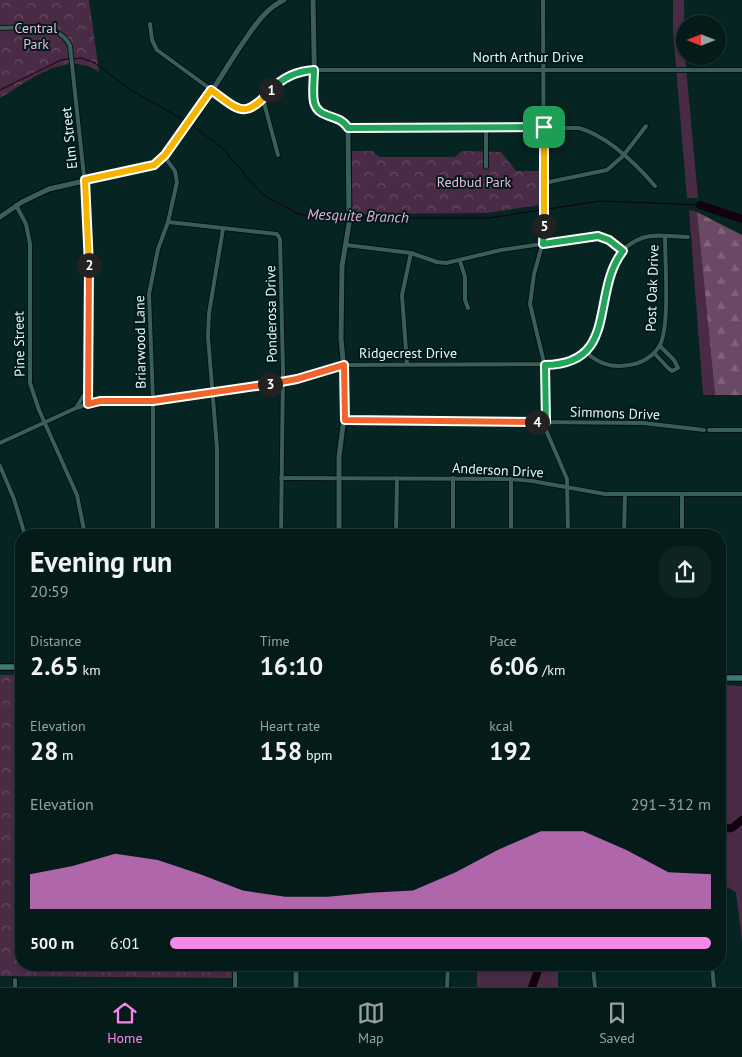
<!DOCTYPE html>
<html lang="en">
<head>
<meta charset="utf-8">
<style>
	:root { --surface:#041b1a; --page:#0d2423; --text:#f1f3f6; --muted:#97a1a2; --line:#253939; --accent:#f987e8 }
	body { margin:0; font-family:"PT Sans",sans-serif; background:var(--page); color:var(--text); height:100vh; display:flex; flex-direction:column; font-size:19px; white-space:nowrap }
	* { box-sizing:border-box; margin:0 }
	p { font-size:16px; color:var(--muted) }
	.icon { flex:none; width:28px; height:28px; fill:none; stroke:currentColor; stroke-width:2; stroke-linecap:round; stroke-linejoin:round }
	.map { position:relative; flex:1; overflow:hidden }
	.drawer { position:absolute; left:15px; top:529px; width:711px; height:442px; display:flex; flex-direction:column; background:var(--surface); border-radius:20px; box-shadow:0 1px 4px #0004,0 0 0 1px var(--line) }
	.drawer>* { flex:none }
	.needle { width:32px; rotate:270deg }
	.buttons { position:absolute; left:676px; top:15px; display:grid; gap:10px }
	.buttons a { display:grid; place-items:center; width:50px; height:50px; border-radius:50%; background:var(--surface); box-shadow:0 1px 4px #0004,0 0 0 1px var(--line); font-size:25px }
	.pin { position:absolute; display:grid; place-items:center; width:42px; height:42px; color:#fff; margin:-21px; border-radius:10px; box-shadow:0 2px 8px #0006 }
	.km { position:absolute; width:25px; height:25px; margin:-12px; border-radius:50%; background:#222; color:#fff; font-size:14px; line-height:25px; text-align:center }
	.round { display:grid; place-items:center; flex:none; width:52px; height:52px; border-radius:20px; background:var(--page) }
	.head { display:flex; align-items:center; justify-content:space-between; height:85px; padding:0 15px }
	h1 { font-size:28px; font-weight:800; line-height:38px }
	.metrics { display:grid; grid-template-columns:repeat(3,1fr); gap:8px; height:85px; padding:5px 15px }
	.metrics div { display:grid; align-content:center }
	.metrics b { font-size:25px; font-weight:800 }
	.metrics small { font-size:14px; font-weight:400 }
	.metrics p { font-size:14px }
	.chart { height:140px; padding:10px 15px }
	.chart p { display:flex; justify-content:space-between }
	.chart svg { width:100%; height:90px; margin-top:5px; fill:var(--accent); opacity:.7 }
	ul { padding:0 15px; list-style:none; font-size:16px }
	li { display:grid; grid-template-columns:80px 60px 1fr; align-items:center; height:38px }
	li i { height:12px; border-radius:6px; background:var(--accent) }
	.menu { display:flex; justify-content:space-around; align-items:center; height:70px; border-top:1px solid var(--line); background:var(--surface); font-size:14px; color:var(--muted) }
	.menu a { display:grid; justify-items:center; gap:2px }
	.menu .selected { color:var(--accent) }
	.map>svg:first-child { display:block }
	.green { fill:#4a2b45 }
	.forest { fill:url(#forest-firs) }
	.park { fill:url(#park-crowns) }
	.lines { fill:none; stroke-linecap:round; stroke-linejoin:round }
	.stream { stroke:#12000f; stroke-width:1 }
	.river { stroke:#12000f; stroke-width:8 }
	.minor-casing { stroke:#000c0b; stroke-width:5.5 }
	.tertiary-casing { stroke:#000c0b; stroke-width:7 }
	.secondary-casing { stroke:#000c0b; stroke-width:8 }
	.minor { stroke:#385f5c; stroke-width:4 }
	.tertiary { stroke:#385f5c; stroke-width:5 }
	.secondary { stroke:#3b7b77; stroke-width:5.5 }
	.split-1-casing { stroke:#fff; stroke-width:10 }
	.split-2-casing { stroke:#fff; stroke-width:10 }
	.split-3-casing { stroke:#fff; stroke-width:10 }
	.split-4-casing { stroke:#fff; stroke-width:10 }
	.split-5-casing { stroke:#fff; stroke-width:10 }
	.split-6-casing { stroke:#fff; stroke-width:10 }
	.split-1 { stroke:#22a559; stroke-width:6 }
	.split-2 { stroke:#f5b400; stroke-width:6 }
	.split-3 { stroke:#f0652b; stroke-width:6 }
	.split-4 { stroke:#f0652b; stroke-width:6 }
	.split-5 { stroke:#22a559; stroke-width:6 }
	.split-6 { stroke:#f5b400; stroke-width:6 }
	.labels { text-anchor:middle; stroke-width:4; stroke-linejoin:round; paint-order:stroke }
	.park-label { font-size:14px; fill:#f1b5e5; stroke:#001a19 }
	.street-label { font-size:14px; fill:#e5faf8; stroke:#001a19 }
	.water-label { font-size:15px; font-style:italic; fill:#e8acdc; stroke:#001a19 }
</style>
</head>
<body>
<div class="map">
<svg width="742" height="987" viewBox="0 0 742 987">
	<defs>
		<pattern id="forest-firs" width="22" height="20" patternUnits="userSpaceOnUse" patternTransform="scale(1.25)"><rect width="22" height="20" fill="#6b4864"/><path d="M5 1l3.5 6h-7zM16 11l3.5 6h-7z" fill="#80637b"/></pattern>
		<pattern id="park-crowns" width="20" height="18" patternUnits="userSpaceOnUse" patternTransform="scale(1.25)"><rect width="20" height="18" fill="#4a2b45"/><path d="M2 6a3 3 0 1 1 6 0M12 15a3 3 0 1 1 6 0" fill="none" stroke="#644b61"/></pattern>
	</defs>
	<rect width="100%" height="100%" fill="#052422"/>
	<g class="green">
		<path d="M673 0H684L685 56 698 198H687L673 31Z"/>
		<path d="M689 210 697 212 715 395H703Z"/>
		<path d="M724 685 742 686V942L736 892 720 883V730L722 725Z"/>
		<path d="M477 965 510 967 516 965H558V987H477Z"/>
	</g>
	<path class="forest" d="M697 212 742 235V395H715Z"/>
	<g class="park">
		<path d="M0 0H89L99 72C66 49 29 81 0 98Z"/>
		<path d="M352 151H372L380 157H455L462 151 501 152 516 171H539V205L487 213 352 214Z"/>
		<path d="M0 675H20L21 965H233V978L0 976Z"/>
	</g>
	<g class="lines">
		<g class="stream">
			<path d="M74 59 81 58 95 63 131 90 189 123"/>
			<path d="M0 90 61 60 70 59"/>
			<path d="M192 125 222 148 263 195 299 214 316 217 346 218"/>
			<path d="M350 218H489L600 201 700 205"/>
		</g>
		<g class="river">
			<path d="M700 205 742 219"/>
			<path d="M720 829 732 828 742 820"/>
			<path d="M532 987 540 965"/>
		</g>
		<defs>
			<g id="minor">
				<path d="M543 0 544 238 534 274 530 304 546 371V430L567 479 568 535"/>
				<path d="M150 24 152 40 157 50 235 107C257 116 264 94 279 82 286 75 295 72 304 70H742"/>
				<path d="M0 28C23 28 59 21 70 46L87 204 88 404"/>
				<path d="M263 99 278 155"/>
				<path d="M486 127V167"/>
				<path d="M348 128H579C607 136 636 164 655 186"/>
				<path d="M544 183 607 170 623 156 646 126"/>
				<path d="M16 205 26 224 30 244V383L39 410 77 495 85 535"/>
				<path d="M168 222 277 234 280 239 283 371 281 535"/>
				<path d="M346 245 411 253 437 262 446 263 501 250 589 237 609 240 623 251"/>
				<path d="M460 261 465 277V300L468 308"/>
				<path d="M586 352C599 364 611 368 629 365 641 364 654 356 660 345 670 325 665 261 665 236"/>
				<path d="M654 353 669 369 672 371 678 368 674 360 660 346"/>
				<path d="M407 364 402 295 411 253"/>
				<path d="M76 408 87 390"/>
				<path d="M345 420 643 423 704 430"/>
				<path d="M709 430H742"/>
				<path d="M0 443 76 408 94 402 153 401 187 397 297 379 343 365 564 364C572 361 581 357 587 351 616 319 593 256 642 238 656 233 673 237 688 237"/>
				<path d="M0 466 14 499 25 535"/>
				<path d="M281 478 511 479 532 481 605 494H742"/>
				<path d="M511 479V535"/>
				<path d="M682 494V535"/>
				<path d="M153 535V401L149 294 158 249 168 222 177 182 175 171 164 156"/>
				<path d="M217 535V448L208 337 209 313 223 229"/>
				<path d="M396 535 397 478"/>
				<path d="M453 535V478"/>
				<path d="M624 535 625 494"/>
				<path d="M593 965 595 987"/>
				<path d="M712 965 714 987"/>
				<path d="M15 987V980"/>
				<path d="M235 987V965"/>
				<path d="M447 987 448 965"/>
			</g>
			<g id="tertiary">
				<path d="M313 0 315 105C323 119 340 113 348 128L349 224 342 266 341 339 345 380V410L339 457V535"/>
				<path d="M0 217 22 202 49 189 154 165C186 138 216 83 240 47 253 29 263 10 284 0"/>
				<path d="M296 965V987"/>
			</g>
			<g id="secondary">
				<path d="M0 667H21"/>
				<path d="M720 678H742"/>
			</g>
		</defs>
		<use href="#minor" class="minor-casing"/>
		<use href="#tertiary" class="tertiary-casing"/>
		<use href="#secondary" class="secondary-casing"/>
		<use href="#minor" class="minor"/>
		<use href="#tertiary" class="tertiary"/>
		<use href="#secondary" class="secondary"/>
	</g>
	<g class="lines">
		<defs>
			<path id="split-1" d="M271 90C283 77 296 71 314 70 314 80 312 92 314 102 318 120 340 113 348 128L544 127"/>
			<path id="split-2" d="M89 265 85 180 154 165 165 155 211 90C240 111 244 120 271 90"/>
			<path id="split-3" d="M89 265 88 404 100 401H153L270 384"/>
			<path id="split-4" d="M270 384 297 379 344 365 345 420 537 422"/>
			<path id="split-5" d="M537 422H546L545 365C620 364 590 293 623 251L609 240 598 236 543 244 544 226"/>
			<path id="split-6" d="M544 127V226"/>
		</defs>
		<use href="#split-1" class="split-1-casing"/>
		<use href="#split-2" class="split-2-casing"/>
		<use href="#split-3" class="split-3-casing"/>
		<use href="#split-4" class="split-4-casing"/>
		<use href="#split-5" class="split-5-casing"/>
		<use href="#split-6" class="split-6-casing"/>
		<use href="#split-1" class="split-1"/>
		<use href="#split-2" class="split-2"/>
		<use href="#split-3" class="split-3"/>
		<use href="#split-4" class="split-4"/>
		<use href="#split-5" class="split-5"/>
		<use href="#split-6" class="split-6"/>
	</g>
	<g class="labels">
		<g class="park-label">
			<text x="36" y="33">Central<tspan x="36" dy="16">Park</tspan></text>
			<text x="474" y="187">Redbud Park</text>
		</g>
		<g class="street-label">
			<text x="528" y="62">North Arthur Drive</text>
			<text transform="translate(69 138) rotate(-96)" y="5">Elm Street</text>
			<text transform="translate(652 288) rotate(-88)" y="5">Post Oak Drive</text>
			<text transform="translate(271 314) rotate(-91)" y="5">Ponderosa Drive</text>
			<text transform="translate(140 342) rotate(-91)" y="5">Briarwood Lane</text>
			<text transform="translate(19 344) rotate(-91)" y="5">Pine Street</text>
			<text x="408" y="358">Ridgecrest Drive</text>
			<text transform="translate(615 413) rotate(2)" y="5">Simmons Drive</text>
			<text transform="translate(498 470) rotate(3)" y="5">Anderson Drive</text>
		</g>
		<g class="water-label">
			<text transform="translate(358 216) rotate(2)" y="5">Mesquite Branch</text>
		</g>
	</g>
</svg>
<div class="buttons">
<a><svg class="needle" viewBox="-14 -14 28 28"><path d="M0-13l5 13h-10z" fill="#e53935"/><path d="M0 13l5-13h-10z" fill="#97a1a2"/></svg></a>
</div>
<div class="pin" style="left:544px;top:127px;background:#1e9e55"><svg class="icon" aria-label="arrive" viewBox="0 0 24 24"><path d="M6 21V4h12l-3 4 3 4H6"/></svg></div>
<b class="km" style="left:271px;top:90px">1</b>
<b class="km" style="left:89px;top:265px">2</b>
<b class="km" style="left:270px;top:384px">3</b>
<b class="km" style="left:537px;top:422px">4</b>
<b class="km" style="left:544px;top:226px">5</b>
<section class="drawer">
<div class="head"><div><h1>Evening run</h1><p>20:59</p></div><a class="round"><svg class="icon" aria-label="share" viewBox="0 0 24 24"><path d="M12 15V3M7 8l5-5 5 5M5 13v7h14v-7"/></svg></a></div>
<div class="metrics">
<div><p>Distance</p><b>2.65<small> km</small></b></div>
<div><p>Time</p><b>16:10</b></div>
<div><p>Pace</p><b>6:06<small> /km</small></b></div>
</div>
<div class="metrics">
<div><p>Elevation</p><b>28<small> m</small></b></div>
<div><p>Heart rate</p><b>158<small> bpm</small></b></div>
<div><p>kcal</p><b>192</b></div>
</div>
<div class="chart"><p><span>Elevation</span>291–312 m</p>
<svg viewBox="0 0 160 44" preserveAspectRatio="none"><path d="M0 44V27L10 23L20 17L30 20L40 27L50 35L60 38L70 38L80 36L90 35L100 26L110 15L120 6L130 6L140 15L150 26L160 27V44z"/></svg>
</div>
<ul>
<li><b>500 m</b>6:01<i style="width:100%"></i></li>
</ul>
</section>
</div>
<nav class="menu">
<a class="selected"><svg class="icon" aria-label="home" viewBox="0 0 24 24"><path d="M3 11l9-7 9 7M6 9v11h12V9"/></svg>Home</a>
<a><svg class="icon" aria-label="map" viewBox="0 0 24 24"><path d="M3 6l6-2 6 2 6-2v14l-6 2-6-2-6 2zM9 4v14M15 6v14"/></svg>Map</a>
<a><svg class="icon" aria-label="saved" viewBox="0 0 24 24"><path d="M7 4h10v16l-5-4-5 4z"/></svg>Saved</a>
</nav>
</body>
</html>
